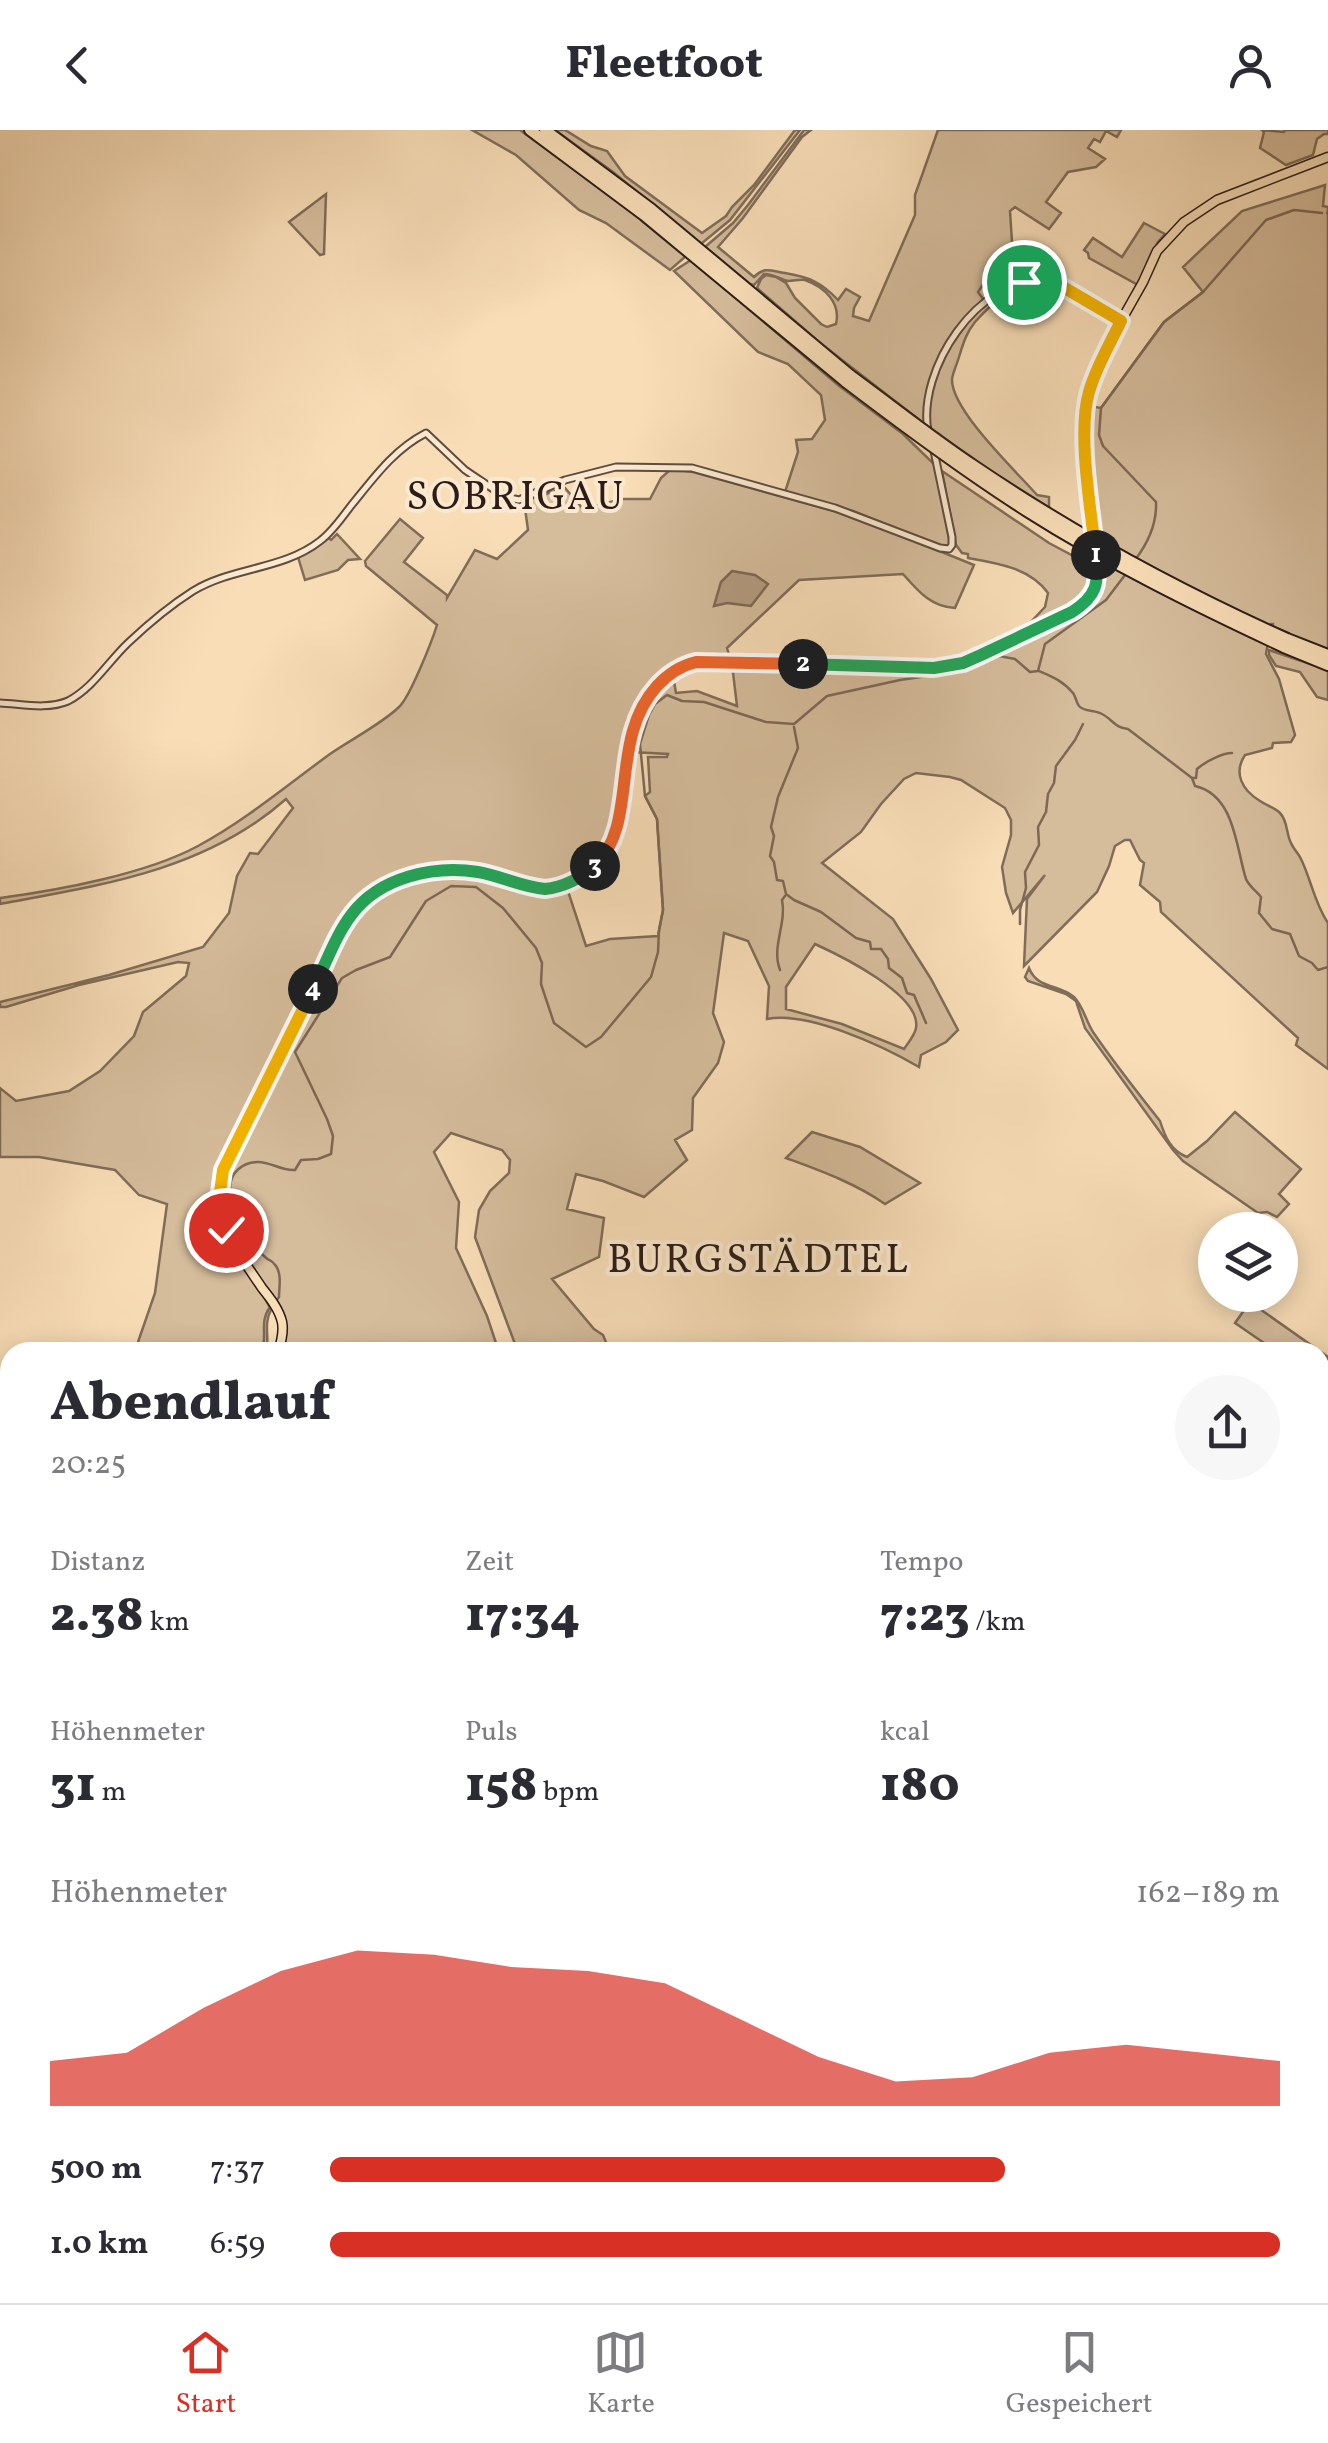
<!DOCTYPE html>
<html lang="de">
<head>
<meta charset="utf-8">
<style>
	:root { --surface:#fff; --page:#f7f7f7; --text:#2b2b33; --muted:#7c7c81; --line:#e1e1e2; --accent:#d93025 }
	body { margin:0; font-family:Vollkorn,serif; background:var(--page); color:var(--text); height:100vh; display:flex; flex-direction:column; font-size:38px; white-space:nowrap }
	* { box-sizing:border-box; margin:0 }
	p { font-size:32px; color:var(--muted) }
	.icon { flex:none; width:55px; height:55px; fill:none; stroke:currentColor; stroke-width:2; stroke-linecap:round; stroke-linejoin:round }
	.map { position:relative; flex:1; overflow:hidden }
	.sheet { position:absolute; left:0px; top:1212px; width:1330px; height:962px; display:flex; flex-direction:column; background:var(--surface); border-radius:30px 30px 0 0; box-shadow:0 5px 25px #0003 }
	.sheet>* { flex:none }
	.tools { position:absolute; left:1198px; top:1082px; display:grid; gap:20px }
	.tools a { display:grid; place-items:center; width:100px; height:100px; border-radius:50%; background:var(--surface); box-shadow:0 5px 25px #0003; font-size:50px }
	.pin { position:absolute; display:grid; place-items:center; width:85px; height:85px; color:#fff; margin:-42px; border:5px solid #fff; border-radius:50%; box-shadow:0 2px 10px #0007 }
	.km { position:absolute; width:50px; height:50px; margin:-25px; border-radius:50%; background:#222; color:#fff; font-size:28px; line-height:50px; text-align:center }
	.round { display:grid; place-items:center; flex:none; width:105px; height:105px; border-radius:52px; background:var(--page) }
	.summary { display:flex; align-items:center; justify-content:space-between; height:170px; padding:0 50px }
	h1 { font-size:55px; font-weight:800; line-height:75px }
	.figures { display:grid; grid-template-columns:repeat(3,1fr); gap:15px; height:170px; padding:10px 50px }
	.figures div { display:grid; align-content:center }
	.figures b { font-size:50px; font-weight:800 }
	.figures small { font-size:28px; font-weight:400 }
	.figures p { font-size:28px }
	.chart { height:280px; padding:20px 50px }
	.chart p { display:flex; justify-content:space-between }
	.chart svg { width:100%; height:180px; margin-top:10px; fill:var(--accent); opacity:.7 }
	ul { padding:0 50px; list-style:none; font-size:32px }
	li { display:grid; grid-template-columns:160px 120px 1fr; align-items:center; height:75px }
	li i { height:25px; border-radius:12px; background:var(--accent) }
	header { display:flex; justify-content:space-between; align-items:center; height:130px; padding:0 50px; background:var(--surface); font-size:45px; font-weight:800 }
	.tabs { display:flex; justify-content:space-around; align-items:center; height:140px; border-top:2px solid var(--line); background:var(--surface); font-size:28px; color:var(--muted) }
	.tabs a { display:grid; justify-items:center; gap:5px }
	.tabs .selected { color:var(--accent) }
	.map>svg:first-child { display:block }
	.green { fill:#d5bc9b; stroke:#806c58; stroke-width:2.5; fill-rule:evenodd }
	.water { fill:#b39b80; stroke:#7d6855; stroke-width:2.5 }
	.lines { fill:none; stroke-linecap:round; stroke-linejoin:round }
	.stream { stroke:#7d6855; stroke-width:2.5 }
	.minor-casing { stroke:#5f4c3e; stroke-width:9 }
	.major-casing { stroke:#2c1c15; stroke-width:11 }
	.highway-casing { stroke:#2c1c15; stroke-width:14 }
	.minor { stroke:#fae9d0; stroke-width:5 }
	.major { stroke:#f8ddb7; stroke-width:8 }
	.highway { stroke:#f8ddb7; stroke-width:10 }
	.highway-bridge-casing { stroke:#2c1c15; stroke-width:14; stroke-linecap:butt }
	.highway-bridge { stroke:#f8ddb7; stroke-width:10 }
	.split-1-casing { stroke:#fff; stroke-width:20 }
	.split-2-casing { stroke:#fff; stroke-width:20 }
	.split-3-casing { stroke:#fff; stroke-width:20 }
	.split-4-casing { stroke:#fff; stroke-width:20 }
	.split-5-casing { stroke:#fff; stroke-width:20 }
	.split-1 { stroke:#f5b400; stroke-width:12 }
	.split-2 { stroke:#22a559; stroke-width:12 }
	.split-3 { stroke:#f0652b; stroke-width:12 }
	.split-4 { stroke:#22a559; stroke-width:12 }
	.split-5 { stroke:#f5b400; stroke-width:12 }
	.labels { text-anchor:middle; stroke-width:8; stroke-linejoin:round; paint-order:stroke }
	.quarter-label { font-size:40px; letter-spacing:2.5px; fill:#2c1c15; stroke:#fae9d0 }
</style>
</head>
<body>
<header><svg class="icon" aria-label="back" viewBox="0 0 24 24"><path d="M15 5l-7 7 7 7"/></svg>Fleetfoot<svg class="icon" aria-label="person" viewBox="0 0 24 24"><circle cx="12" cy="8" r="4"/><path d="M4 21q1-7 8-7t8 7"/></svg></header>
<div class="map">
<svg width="1328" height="2173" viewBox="0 0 1328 2173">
	<rect width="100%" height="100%" fill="#f8ddb7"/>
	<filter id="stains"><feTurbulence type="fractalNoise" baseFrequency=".002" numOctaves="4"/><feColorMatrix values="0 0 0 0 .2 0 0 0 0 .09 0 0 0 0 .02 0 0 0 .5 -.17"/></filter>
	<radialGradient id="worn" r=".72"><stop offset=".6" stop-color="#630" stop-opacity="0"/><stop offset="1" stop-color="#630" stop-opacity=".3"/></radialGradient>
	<g class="green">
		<path d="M472 0H520L627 78 686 126 670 140 606 93 579 80 516 25Z"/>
		<path d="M555 0H565L591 16 607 21 625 46 702 103 726 86 732 77 754 55 795 0H800L730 90 701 114 613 42Z"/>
		<path d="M804 0H811L802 7 743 88 718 117 754 147C765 136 771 141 785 143 809 147 821 152 838 170L846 159 860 167 854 178 853 186 869 191 915 85V65L938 0H1121L1117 7 1106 1 1100 12 1094 9 1088 18 1105 29 1096 37 1068 42 1046 72 1061 83 1049 99 1015 77 1010 81 1012 112 978 162 986 173 999 163 1029 154 1032 153V157C1008 158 991 174 975 192 966 203 963 214 959 227 957 234 953 242 952 249 951 280 1016 341 1037 365L1049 367V386L931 305 927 289 924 288 926 301 917 288 819 212 757 158 761 149 766 145 776 147 786 153 795 168 821 194 827 197 836 194C841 173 825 157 805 150 799 149 794 151 788 151 779 149 774 144 764 144L754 155 750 154 705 117 733 93 748 75Z"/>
		<path d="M1262 0 1284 2 1285 0H1328V4H1324L1317 9 1313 25 1286 35 1260 18 1264 2Z"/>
		<path d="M1325 55 1323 76 1328 77V520L1289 505V503L1273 497V494H1271L1266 524 1279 549 1295 605 1291 612 1273 613 1272 618 1245 625C1233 643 1242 660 1260 671 1266 675 1275 678 1280 683 1288 691 1286 704 1291 713 1293 718 1297 722 1300 727 1311 748 1314 773 1328 793V939L1296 915 1298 908 1161 782 1160 772 1140 755 1144 733 1140 730 1130 710H1125L1115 716 1109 736 1097 762 1024 836 1027 769 1045 745 1013 783 1006 763 1002 737 1011 705V690L1005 678 961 650 950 647 916 643 904 649 881 674 861 702 822 733 893 789 931 849 958 900 946 912 921 925 919 937C883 916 808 881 767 889L769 856 748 811 724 803 713 883 724 912 718 933 693 968 692 1000 675 1010 687 1030 644 1067 603 1051 576 1044 567 1079 604 1088 599 1127 552 1149 594 1199 603 1205 610 1222H518L475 1107 479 1080 490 1061 509 1043 510 1030 502 1020 451 1003 434 1022 459 1072 456 1118 487 1186 499 1222H281L286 1197 229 1100 217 1056C212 1107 251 1138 271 1180 263 1194 270 1208 266 1222H137L138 1212 155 1163 167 1074 139 1065 115 1040 39 1027H0V958L16 971 69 961 100 941 134 906 143 882 186 846 189 833 178 832 79 855 6 877H0V872L109 845 203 817 229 783 237 746 250 723 258 724 293 678 286 669C206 740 103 755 0 774V768C60 760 146 744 198 716 246 690 286 656 330 624 350 610 383 593 399 577 410 567 432 511 437 495L366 436 365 431 400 389 423 408 404 432 447 465V468L475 420 497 429 528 400 524 371 565 358 583 379 622 369H650L661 348 671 339 693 342 855 387 974 435 955 478C931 477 918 461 903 444L799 450 727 518 730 528H724L723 524H715L708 529 706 524C686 538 665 540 648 561 611 611 633 683 596 729 587 740 576 745 565 752L586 816 610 809 658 806 663 780 657 689 645 666 650 662 648 627H667L668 624 631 622V615L648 571 673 545 676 563 697 561 737 576 732 534 935 541 964 535 983 528 1069 487 1091 472 1096 464 1099 451 1098 411 1088 316 1089 276 1101 278 1164 192 1203 162 1183 137 1242 81ZM815 814C839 825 922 865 916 898 915 905 908 913 904 919L842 894 786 879V857Z"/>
		<path d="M326 64 324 124 320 125 289 92Z"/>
		<path d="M1144 93 1165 104 1158 112 1138 155 1089 128 1088 123 1084 120 1093 108 1122 127Z"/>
		<path d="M691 130 838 255 903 304 936 336 950 414 946 416H940L853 381 785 362 798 322 796 310 812 309 825 290 821 265 788 234 758 222 674 141Z"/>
		<path d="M942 341 1049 413 1094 437C1095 477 1062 485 1031 500L1030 493 1045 477 1048 463C1030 438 997 433 968 428V424L962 423 956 415Z"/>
		<path d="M337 404 360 429 348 430 338 440 305 450 298 427 328 408 331 410Z"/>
		<path d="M1269 520 1328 540V570L1317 567 1300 542 1276 536 1269 525Z"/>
		<path d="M1029 838C1037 859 1059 854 1074 867 1083 876 1086 891 1093 902 1114 933 1137 962 1160 991 1165 1007 1171 1021 1187 1027L1207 1011 1235 982 1301 1039 1279 1064 1289 1074 1277 1087 1267 1082 1258 1083 1183 1031 1173 1020 1085 898 1076 871 1066 864 1028 851 1025 847Z"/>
		<path d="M812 1002 860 1017 920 1053 885 1074C855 1053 821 1041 786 1028Z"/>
		<path d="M1250 1172 1328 1227V1259L1320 1253V1222H1277L1235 1193Z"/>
		<path d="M1328 1662V1968L1320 1967V1668Z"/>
		<path d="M10 1932V2165H55L63 2173H0V1939Z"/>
		<path d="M480 2165H696L692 2173H475Z"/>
	</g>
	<path class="water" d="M732 441 755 445 768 454 751 476 727 473 714 476 721 452Z"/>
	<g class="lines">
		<g class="stream">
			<path d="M1327 83 1328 82"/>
			<path d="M1135 430C1148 413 1157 394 1156 372L1103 316 1099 305 1101 278 1164 192 1203 162 1266 90 1294 80 1322 83"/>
			<path d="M1039 541C1053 547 1063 551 1073 563 1076 567 1076 572 1079 576 1084 582 1095 580 1102 584 1112 589 1115 598 1128 599L1192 648 1195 656C1235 665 1236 718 1246 749 1249 756 1256 761 1261 767L1259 783 1272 799 1290 804 1299 826 1312 833 1318 840 1328 837"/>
			<path d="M794 597 798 618 778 667 771 697 774 706 770 726 774 732 777 750 783 751 786 764 794 770 821 782 856 808 870 812 871 819H881L888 829 889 838 902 848 907 863 914 865 926 893"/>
			<path d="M1192 648H1196L1197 639C1205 632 1222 623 1232 623"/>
			<path d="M1020 794V780L1026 758 1025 742 1039 715 1038 697 1046 682 1048 664 1054 653 1056 636 1075 610 1083 594"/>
			<path d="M780 840C771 817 787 793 782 770L785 766"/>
			<path d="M276 1171 279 1167C279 1157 282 1145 276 1136 270 1128 271 1133 264 1126 244 1110 229 1082 230 1057 231 1042 242 1033 257 1032 269 1031 281 1041 295 1040L301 1030 318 1029 331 1024 333 1006 327 989 295 922 342 848 356 840 390 827 426 771 451 756 476 757 503 778 536 818 542 833 541 854 554 893 586 917 601 907 651 847 658 822 659 800 663 780 657 689 645 666 640 614 649 585 655 574 667 565 682 571 704 572 766 592 794 594 827 566 900 550 962 541 999 526 1015 529 1030 542 1038 541 1045 514 1106 470 1125 445"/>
			<path d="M261 1222C269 1207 258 1194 270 1177"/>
			<path d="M1320 1716 1328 1711"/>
			<path d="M0 2018 10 2002"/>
			<path d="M1200 2173 1208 2165"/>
		</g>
		<defs>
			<g id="minor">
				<path d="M928 301C917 240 978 146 1045 151 1067 153 1101 179 1121 191"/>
				<path d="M0 573C22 574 47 580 68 571 93 558 108 532 128 513 147 495 171 475 193 461 232 437 283 440 320 411 332 402 341 389 350 377 373 349 393 320 426 303L465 340 505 367 519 370 565 350 616 337 692 338 835 378 940 418 949 419 952 415V407L934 321"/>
				<path d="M0 1568 10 1564"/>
			</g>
			<g id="major">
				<path d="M278 1222C281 1213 284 1202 282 1192 279 1179 270 1168 262 1158 234 1116 204 1081 228 1029L333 815C341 802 348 787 359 776 388 746 436 736 476 742 500 745 521 756 545 759 655 747 598 615 658 555 667 546 677 537 690 533 710 527 737 532 758 533 817 535 876 536 935 539 983 527 1027 504 1072 483L1089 470 1097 450 1084 301 1088 263 1121 191 1143 152 1157 121 1184 92 1217 70 1328 27"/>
				<path d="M1320 1443 1328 1434"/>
				<path d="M1061 2165 1062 2173"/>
				<path d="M137 2173 142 2165"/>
			</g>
			<g id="highway">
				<path d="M530 0 644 85 846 252"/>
				<path d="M545 0 651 79 851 246"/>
				<path d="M1287 509 1328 525"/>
				<path d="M1284 517 1328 535"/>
			</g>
		</defs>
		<use href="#minor" class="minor-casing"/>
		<use href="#major" class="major-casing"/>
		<use href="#highway" class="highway-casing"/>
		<use href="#minor" class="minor"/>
		<use href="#major" class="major"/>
		<use href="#highway" class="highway"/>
		<defs>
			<g id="highway-bridge">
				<path d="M851 246C892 276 932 308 974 336 1073 403 1178 460 1287 509"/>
				<path d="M846 252C905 297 964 341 1027 381 1109 433 1196 476 1284 517"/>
			</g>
		</defs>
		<use href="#highway-bridge" class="highway-bridge-casing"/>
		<use href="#highway-bridge" class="highway-bridge"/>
	</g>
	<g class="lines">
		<defs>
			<path id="split-1" d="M1024 152 1044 151 1058 154 1121 191C1110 214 1096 237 1089 262 1077 302 1091 381 1096 425"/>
			<path id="split-2" d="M803 534 934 538 963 533 981 525 1072 482C1097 466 1099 454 1096 425"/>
			<path id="split-3" d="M595 736C640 692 608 610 657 556 667 545 680 536 696 532L803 534"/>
			<path id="split-4" d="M313 859C326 834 335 806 352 784 380 747 434 735 478 742 501 746 522 757 545 759 564 757 581 748 595 736"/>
			<path id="split-5" d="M226 1100 219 1070 223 1040 313 859"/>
		</defs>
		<use href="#split-1" class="split-1-casing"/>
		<use href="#split-2" class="split-2-casing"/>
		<use href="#split-3" class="split-3-casing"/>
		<use href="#split-4" class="split-4-casing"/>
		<use href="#split-5" class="split-5-casing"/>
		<use href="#split-1" class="split-1"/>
		<use href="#split-2" class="split-2"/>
		<use href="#split-3" class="split-3"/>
		<use href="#split-4" class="split-4"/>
		<use href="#split-5" class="split-5"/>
	</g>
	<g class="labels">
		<g class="quarter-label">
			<text x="516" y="379">SOBRIGAU</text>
			<text x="759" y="1142">BURGSTÄDTEL</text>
		</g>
	</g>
	<rect width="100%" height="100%" filter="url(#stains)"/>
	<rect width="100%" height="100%" fill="url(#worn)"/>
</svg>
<div class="tools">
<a><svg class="icon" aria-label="layers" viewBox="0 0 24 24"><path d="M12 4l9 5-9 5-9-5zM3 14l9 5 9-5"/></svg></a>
</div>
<div class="pin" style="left:1024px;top:152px;background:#1e9e55"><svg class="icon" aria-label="arrive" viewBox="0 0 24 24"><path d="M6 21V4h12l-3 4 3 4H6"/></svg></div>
<div class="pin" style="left:226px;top:1100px;background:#d93025"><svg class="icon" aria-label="check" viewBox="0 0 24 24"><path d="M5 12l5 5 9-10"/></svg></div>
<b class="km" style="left:1096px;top:425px">1</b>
<b class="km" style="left:803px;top:534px">2</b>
<b class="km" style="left:595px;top:736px">3</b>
<b class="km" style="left:313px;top:859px">4</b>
<section class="sheet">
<div class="summary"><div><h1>Abendlauf</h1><p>20:25</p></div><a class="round"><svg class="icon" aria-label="share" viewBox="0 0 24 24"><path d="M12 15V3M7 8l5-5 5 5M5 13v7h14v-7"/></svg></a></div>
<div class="figures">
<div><p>Distanz</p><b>2.38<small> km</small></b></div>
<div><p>Zeit</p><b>17:34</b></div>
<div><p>Tempo</p><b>7:23<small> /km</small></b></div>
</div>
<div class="figures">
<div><p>Höhenmeter</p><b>31<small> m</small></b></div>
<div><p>Puls</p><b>158<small> bpm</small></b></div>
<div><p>kcal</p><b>180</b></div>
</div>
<div class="chart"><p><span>Höhenmeter</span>162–189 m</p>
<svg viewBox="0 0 160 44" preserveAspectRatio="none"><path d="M0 44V33L10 31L20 20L30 11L40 6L50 7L60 10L70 11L80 14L90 23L100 32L110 38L120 37L130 31L140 29L150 31L160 33V44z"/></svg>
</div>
<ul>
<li><b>500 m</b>7:37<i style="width:71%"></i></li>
<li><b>1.0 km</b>6:59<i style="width:100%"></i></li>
</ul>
</section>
</div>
<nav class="tabs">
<a class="selected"><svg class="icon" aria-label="home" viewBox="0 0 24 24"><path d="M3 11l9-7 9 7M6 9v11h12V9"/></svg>Start</a>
<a><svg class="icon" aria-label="map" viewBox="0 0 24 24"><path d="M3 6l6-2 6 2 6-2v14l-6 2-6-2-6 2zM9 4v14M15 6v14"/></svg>Karte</a>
<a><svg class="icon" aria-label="saved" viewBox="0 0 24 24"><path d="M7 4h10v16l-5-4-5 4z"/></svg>Gespeichert</a>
</nav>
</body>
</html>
